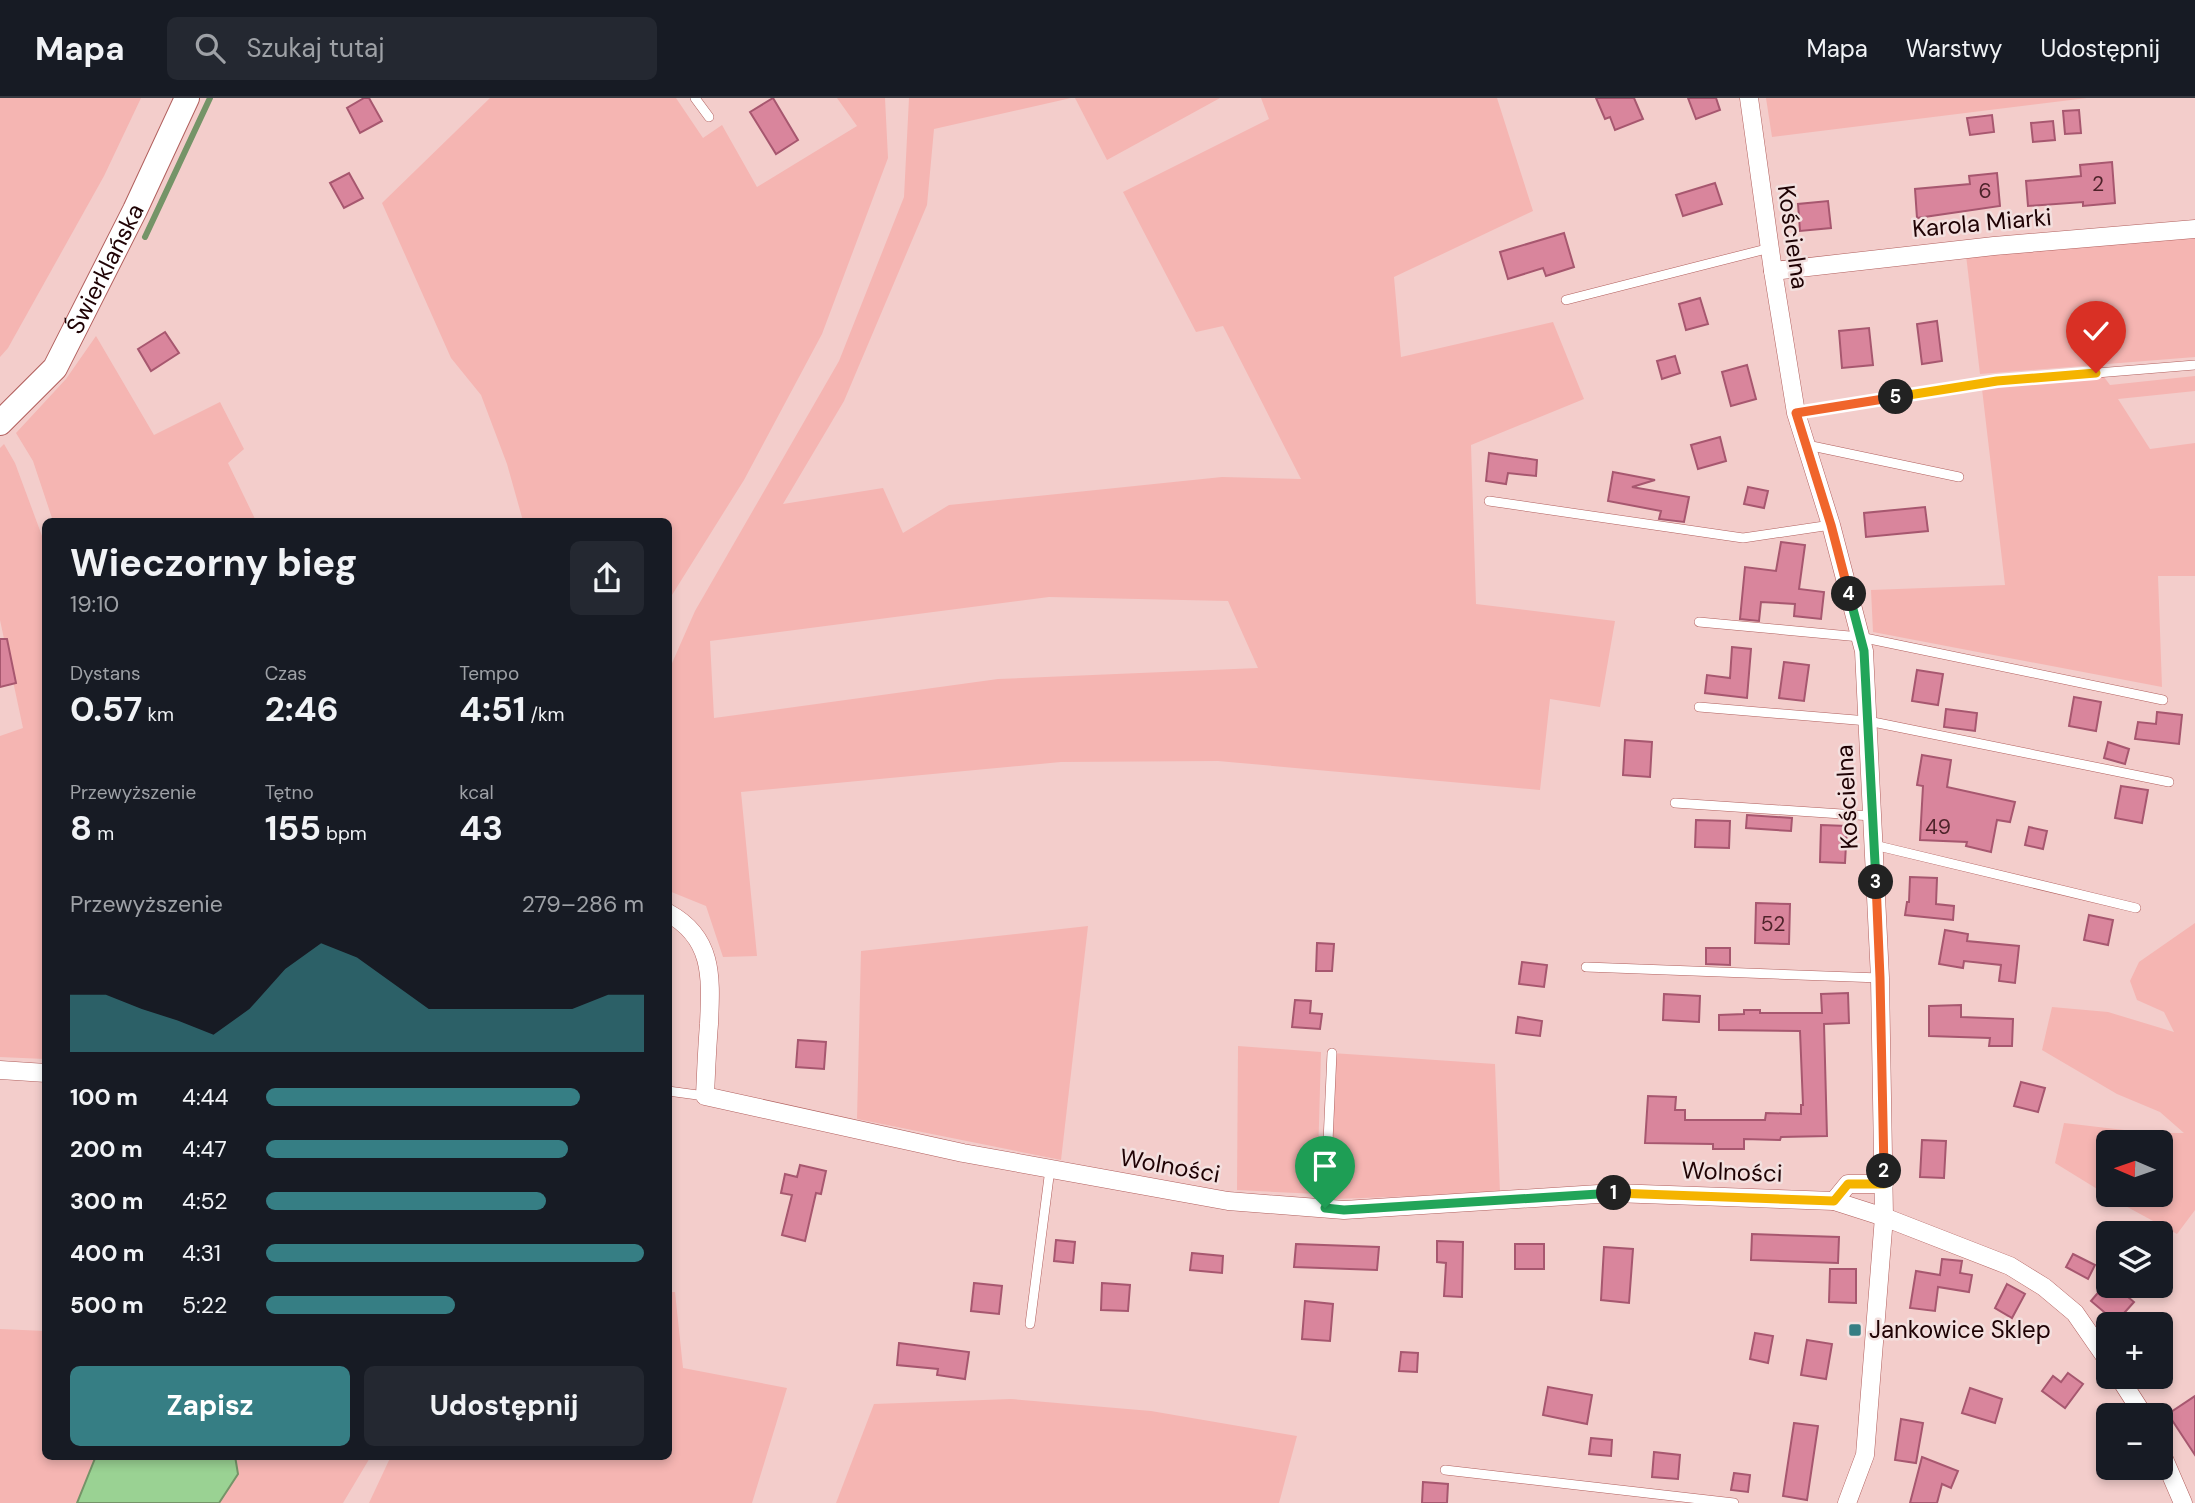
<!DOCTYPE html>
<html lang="pl">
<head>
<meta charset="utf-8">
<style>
	:root { --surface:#171b24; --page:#242831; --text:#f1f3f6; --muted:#9ea1a6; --line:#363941; --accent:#367e84 }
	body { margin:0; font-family:"DM Sans",sans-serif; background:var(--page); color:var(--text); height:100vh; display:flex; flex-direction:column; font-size:26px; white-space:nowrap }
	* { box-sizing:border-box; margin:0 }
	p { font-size:23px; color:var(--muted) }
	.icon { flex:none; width:38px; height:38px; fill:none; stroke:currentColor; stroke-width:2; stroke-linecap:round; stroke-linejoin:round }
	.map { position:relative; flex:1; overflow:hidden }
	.side { position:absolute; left:42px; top:420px; width:630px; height:942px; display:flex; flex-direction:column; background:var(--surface); border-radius:10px; box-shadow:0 4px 10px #0003 }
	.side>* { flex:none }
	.needle { width:46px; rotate:272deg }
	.controls { position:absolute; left:2096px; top:1032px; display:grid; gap:14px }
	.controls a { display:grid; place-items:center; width:77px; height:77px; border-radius:10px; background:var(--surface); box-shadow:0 4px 10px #0003; font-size:35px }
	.pin { position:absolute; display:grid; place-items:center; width:60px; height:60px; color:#fff; margin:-72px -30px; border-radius:50% 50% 50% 0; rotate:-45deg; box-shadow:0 0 7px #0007 }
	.pin .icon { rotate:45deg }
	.km { position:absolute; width:35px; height:35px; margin:-18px; border-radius:50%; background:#222; color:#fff; font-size:19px; line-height:35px; text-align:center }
	.round { display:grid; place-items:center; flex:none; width:74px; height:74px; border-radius:10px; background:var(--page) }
	.summary { display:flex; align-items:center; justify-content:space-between; height:119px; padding:0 28px }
	h1 { font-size:38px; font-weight:700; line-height:52px }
	.figures { display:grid; grid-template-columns:repeat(3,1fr); gap:10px; height:119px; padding:7px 28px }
	.figures div { display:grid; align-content:center }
	.figures b { font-size:35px; font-weight:700 }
	.figures small { font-size:19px; font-weight:400 }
	.figures p { font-size:19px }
	.chart { height:196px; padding:14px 28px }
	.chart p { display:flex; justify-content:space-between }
	.chart svg { width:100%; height:126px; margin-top:7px; fill:var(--accent); opacity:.7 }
	.button { display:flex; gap:14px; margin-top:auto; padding:14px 28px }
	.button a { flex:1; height:80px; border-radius:10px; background:var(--accent); color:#fff; font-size:28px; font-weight:700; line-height:80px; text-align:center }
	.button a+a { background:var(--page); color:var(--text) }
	ul { padding:0 28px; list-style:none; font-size:23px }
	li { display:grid; grid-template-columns:112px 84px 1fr; align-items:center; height:52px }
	li i { height:18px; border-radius:9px; background:var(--accent) }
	header { display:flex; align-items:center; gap:42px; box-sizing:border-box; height:98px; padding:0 35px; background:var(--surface); border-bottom:2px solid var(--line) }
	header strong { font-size:33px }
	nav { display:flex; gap:38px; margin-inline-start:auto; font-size:24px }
	.search { width:490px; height:63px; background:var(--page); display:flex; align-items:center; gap:18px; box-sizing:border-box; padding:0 24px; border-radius:10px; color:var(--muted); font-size:26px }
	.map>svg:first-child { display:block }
	.green { fill:#f5b5b2; fill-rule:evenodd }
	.water { fill:#9ad293; stroke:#759468; stroke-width:2 }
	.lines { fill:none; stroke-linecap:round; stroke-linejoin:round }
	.stream { stroke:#759468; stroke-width:6 }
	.building { fill:#d9859c; stroke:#a7576f; stroke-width:2 }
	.lane-casing { stroke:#b15f5d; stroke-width:10 }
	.street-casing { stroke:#b15f5d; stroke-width:19 }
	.secondary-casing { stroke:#b15f5d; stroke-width:26 }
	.lane { stroke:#fff; stroke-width:9 }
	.street { stroke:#fff; stroke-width:18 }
	.secondary { stroke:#fff; stroke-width:24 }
	.split-1-casing { stroke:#fff; stroke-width:14 }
	.split-2-casing { stroke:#fff; stroke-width:14 }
	.split-3-casing { stroke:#fff; stroke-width:14 }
	.split-4-casing { stroke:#fff; stroke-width:14 }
	.split-5-casing { stroke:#fff; stroke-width:14 }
	.split-6-casing { stroke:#fff; stroke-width:14 }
	.split-1 { stroke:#22a559; stroke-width:9 }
	.split-2 { stroke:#f5b400; stroke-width:9 }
	.split-3 { stroke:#f0652b; stroke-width:9 }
	.split-4 { stroke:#22a559; stroke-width:9 }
	.split-5 { stroke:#f0652b; stroke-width:9 }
	.split-6 { stroke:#f5b400; stroke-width:9 }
	.poi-dot { fill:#367e84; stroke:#f3e0df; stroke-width:2.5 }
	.labels { text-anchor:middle; stroke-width:5; stroke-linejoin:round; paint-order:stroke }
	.number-label { font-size:21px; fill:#4e232a }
	.street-label { font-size:24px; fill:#1f0204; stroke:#f3e0df }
	.poi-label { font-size:24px; fill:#1f0204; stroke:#f3e0df; text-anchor:start }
</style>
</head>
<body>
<header>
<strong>Mapa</strong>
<div class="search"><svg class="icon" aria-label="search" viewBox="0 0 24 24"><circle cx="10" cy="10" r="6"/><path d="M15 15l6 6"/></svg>Szukaj tutaj</div>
<nav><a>Mapa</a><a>Warstwy</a><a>Udostępnij</a></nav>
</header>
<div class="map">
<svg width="2195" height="1405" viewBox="0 0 2195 1405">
	<rect width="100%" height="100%" fill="#f3cdcb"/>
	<g class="green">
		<path d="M0 0H141L104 78 8 250 0 259Z"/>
		<path d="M490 0H676L703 40 722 27 757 89 857 28 837 0H885L888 60 822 236 744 382 672 497 669 506 668 424 523 423 507 366 481 297 451 260 382 105Z"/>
		<path d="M909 0H1071L934 31 927 107 844 303 783 406 883 390 903 435 949 407 1222 379 1301 381 1223 228 1196 234 1123 94 1269 21 1261 0H1497L1533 113 1394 179 1401 259 1553 224 1584 301 1471 347 1476 506 1615 523 1600 609 1550 601 1540 692 1218 663 1061 664 741 694 757 858 723 859 706 808 669 793V572L695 513 839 263 904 99ZM1049 499 1228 503 1258 570 998 581 714 620 710 543Z"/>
		<path d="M1075 0H1220L1107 62Z"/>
		<path d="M1766 0H2087L1772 39Z"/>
		<path d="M2195 140V259L1980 276 1966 157Z"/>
		<path d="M96 238 154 337 220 304 244 351 228 365 256 423H53L33 363 16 335 66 281Z"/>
		<path d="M2195 278V293L2118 301 2150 351 2195 345V478H2158L2162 589 1873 534 1871 492 2005 487 1982 291 2104 279 2110 287Z"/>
		<path d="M4 346 15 365 45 446V961L0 959V638L23 630 0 522V350Z"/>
		<path d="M2195 825V1112L2177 1136 2120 1105 2055 1065 2064 1025 2150 1035H2184L2160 1014 2117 996 2042 952 2052 909 2108 914 2174 934 2164 914 2137 902 2130 883 2139 864ZM2109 1045H2161V1097H2109Z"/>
		<path d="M1088 828 1061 1062 857 1021 861 853Z"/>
		<path d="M1238 948 1321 954 1317 1096 1237 1092Z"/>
		<path d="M1332 955 1495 966 1500 1095 1334 1101Z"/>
		<path d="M669 1194H675L683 1270 787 1290 752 1405H369L391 1358H668Z"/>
		<path d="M0 1231 45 1233 46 1358H96L77 1405H0Z"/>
		<path d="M1011 1301 1151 1313 1297 1338 1279 1405H836L874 1306Z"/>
		<path d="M235 1358H371L343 1405H219L238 1376Z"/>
	</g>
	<path class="water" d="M96 1358H235L238 1376 219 1405H77Z"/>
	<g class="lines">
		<path class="stream" d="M145 139 210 0"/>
	</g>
	<g class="building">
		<path d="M364 0H369L382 23 360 35 347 10Z"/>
		<path d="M773 0 798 42 776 56 750 14Z"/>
		<path d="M1596 0H1634L1643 21 1615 32 1610 19 1605 21Z"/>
		<path d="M1688 0H1716L1720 12 1696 21Z"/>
		<path d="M2079 12 2081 35 2065 36 2063 13Z"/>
		<path d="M1992 17 1994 34 1970 37 1967 20Z"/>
		<path d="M2053 23 2055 42 2033 44 2031 25Z"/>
		<path d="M2112 64 2115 105 2083 108V104L2028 108 2026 83 2081 78 2080 67Z"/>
		<path d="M349 75 363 100 344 110 330 85Z"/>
		<path d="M1997 75 2000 108 1917 120 1915 91 1970 86 1969 78Z"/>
		<path d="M1715 85 1722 106 1683 118 1676 97Z"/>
		<path d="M1828 103 1831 130 1800 133 1798 106Z"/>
		<path d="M1564 135 1574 169 1546 178 1543 170 1508 181 1500 154Z"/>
		<path d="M1700 200 1708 226 1686 232 1679 206Z"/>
		<path d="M1937 223 1942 263 1922 266 1917 226Z"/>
		<path d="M1869 230 1873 267 1842 270 1839 233Z"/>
		<path d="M165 234 179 255 151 273 138 251Z"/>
		<path d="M1675 258 1680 275 1662 281 1657 263Z"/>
		<path d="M1747 267 1756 301 1731 308 1722 274Z"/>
		<path d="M1720 339 1726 363 1698 371 1691 347Z"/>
		<path d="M1489 355 1537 362 1536 378 1508 375 1506 386 1486 383Z"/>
		<path d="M1613 374 1655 382 1632 389 1689 399 1684 424 1659 421 1661 413 1608 403Z"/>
		<path d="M1748 389 1768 393 1764 410 1744 406Z"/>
		<path d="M1925 409 1928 433 1866 439 1864 415Z"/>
		<path d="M1781 444 1805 447 1799 491 1824 494 1821 521 1794 518 1795 506 1761 504 1759 523 1740 521 1745 469 1776 473Z"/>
		<path d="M0 541H7L16 585 0 589Z"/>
		<path d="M1732 549 1751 551 1747 600 1705 595 1707 577 1730 580Z"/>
		<path d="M1784 564 1809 567 1804 603 1779 600Z"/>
		<path d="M1917 572 1943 576 1938 607 1912 603Z"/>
		<path d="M2074 599 2101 604 2096 633 2069 628Z"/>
		<path d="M1946 611 1977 615 1975 633 1944 629Z"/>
		<path d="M2157 614 2182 617 2179 646 2135 641 2138 624 2156 626Z"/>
		<path d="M1625 642 1652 644 1650 679 1623 677Z"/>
		<path d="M2108 644 2129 651 2125 666 2104 660Z"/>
		<path d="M1922 657 1951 662 1947 689 2015 704 2010 724 1997 722 1991 754 1966 748 1967 744 1920 742 1923 688 1917 687Z"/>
		<path d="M2121 688 2148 692 2142 725 2115 720Z"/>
		<path d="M1747 717 1792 720 1791 733 1746 730Z"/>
		<path d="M1696 722 1730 723 1729 750 1695 749Z"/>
		<path d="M1821 727 1847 728 1845 765 1820 764Z"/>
		<path d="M2029 729 2047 733 2043 751 2025 747Z"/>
		<path d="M1910 779 1937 780 1936 806 1954 808 1953 822 1905 817 1907 804H1909Z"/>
		<path d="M1756 805 1790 806 1789 846 1755 845Z"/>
		<path d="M2089 817 2113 822 2108 847 2084 842Z"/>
		<path d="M1945 832 1968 836 1967 843 2019 848 2015 885 1999 883 2001 867 1964 863 1963 870 1939 866Z"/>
		<path d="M1317 845 1334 846 1332 873H1316Z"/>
		<path d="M1706 850H1730V867L1706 866Z"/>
		<path d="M1522 864 1547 867 1544 889 1519 886Z"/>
		<path d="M1848 895 1849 925 1824 926 1827 1038 1781 1039 1780 1042 1744 1041V1051H1713V1046L1645 1045 1648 998 1676 999 1675 1012H1685V1022H1765L1766 1015 1801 1016V1007H1803L1800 933 1719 932V917L1744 916V912H1760V915H1822L1821 896Z"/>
		<path d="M1664 896 1700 898 1699 924 1663 922Z"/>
		<path d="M1295 902 1311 903 1310 915 1322 916 1320 931 1292 929Z"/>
		<path d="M1961 907V919L2013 921 2012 948H1989L1990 940 1929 938V908Z"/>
		<path d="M1518 919 1542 923 1540 938 1516 935Z"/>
		<path d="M798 942 826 944 824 971 796 969Z"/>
		<path d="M2021 984 2045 990 2038 1014 2014 1008Z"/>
		<path d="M1922 1042 1946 1043 1944 1080 1920 1079Z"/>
		<path d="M800 1067 826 1073 821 1096 816 1095 805 1143 782 1137 792 1097 781 1095 785 1076 797 1079Z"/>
		<path d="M1752 1136 1839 1139 1838 1165 1751 1162Z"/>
		<path d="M1056 1142 1075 1144 1073 1165 1054 1163Z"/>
		<path d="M1437 1143 1463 1144 1462 1199 1444 1198 1446 1165 1437 1164Z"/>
		<path d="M1296 1146 1379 1149 1377 1172 1294 1169Z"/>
		<rect x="1515" y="1146" width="29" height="25"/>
		<path d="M1604 1149 1633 1151 1629 1205 1601 1202Z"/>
		<path d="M1192 1155 1223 1158 1222 1175 1190 1172Z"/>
		<path d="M2073 1156 2095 1167 2088 1181 2066 1169Z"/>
		<path d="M1942 1161 1962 1163 1960 1175 1972 1177 1969 1194 1938 1189 1935 1213 1910 1210 1916 1173 1940 1177Z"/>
		<path d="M1830 1171H1856V1205L1829 1204Z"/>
		<path d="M2108 1183 2109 1188H2115L2134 1204 2116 1224 2091 1203Z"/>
		<path d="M974 1185 1002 1188 999 1216 971 1213Z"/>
		<path d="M1102 1185 1130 1187 1128 1213 1101 1212Z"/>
		<path d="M2007 1186 2025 1196 2012 1220 1995 1210Z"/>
		<path d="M1305 1203 1333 1206 1330 1243 1302 1241Z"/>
		<path d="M1755 1235 1773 1238 1768 1265 1750 1261Z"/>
		<path d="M1807 1242 1832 1246 1826 1281 1801 1277Z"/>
		<path d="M899 1245 969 1254 965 1281 937 1277 938 1271 897 1267Z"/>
		<path d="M1401 1254 1418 1255 1417 1274 1399 1273Z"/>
		<path d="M2068 1275 2083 1286 2065 1310 2042 1293 2053 1278 2061 1284Z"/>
		<path d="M1548 1289 1592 1297 1587 1326 1543 1317Z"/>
		<path d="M1970 1290 2002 1301 1995 1325 1962 1315Z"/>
		<path d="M2195 1298V1357L2168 1316Z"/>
		<path d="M1901 1321 1923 1325 1916 1365 1895 1362Z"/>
		<path d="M1794 1325 1818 1328 1807 1402 1783 1398Z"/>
		<path d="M1591 1340 1612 1342 1611 1358 1589 1356Z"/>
		<path d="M1654 1354 1680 1357 1678 1381 1652 1379Z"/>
		<path d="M1922 1359 1958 1373 1951 1390 1942 1386 1937 1405H1910Z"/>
		<path d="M1734 1375 1750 1377 1748 1394 1731 1392Z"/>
		<path d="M1423 1384 1448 1386 1447 1405H1422Z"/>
	</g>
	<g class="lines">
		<defs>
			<g id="lane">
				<path d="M695 0 709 19"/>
				<path d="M1566 202 1770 150"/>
				<path d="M1796 315 1997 283 2195 267"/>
				<path d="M1807 347 1959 379"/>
				<path d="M1489 403 1743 440 1831 427"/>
				<path d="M1699 524 1860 539 2163 602"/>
				<path d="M1699 609 1868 623 2169 684"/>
				<path d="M1675 705 1872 718"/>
				<path d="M1874 747 2136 810"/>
				<path d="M1586 869 1880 880"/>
				<path d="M668 993 705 998"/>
				<path d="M1325 1110 1332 955"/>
				<path d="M1030 1226 1050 1071"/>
				<path d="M1445 1372 1734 1405"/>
			</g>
			<g id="street">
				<path d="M1749 0 1773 173 1796 315 1831 427 1864 553 1880 880 1884 1119 1865 1357 1847 1405"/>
				<path d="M1773 173 1994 148 2195 131"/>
				<path d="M668 815C714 840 711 880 709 926 707 950 706 974 705 998L963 1055 1228 1103 1344 1112 1614 1095 1834 1103 1884 1119 2010 1168 2044 1189 2075 1215 2109 1264"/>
				<path d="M0 972 46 975"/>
				<path d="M1834 1103 1848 1086H1884"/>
				<path d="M2119 1279 2144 1318"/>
				<path d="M2161 1354 2183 1405"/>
			</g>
			<g id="secondary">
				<path id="s1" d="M0 325 55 270 135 112 187 0"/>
			</g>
		</defs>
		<use href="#lane" class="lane-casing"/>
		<use href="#street" class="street-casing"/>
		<use href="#secondary" class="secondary-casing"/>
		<use href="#lane" class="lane"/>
		<use href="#street" class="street"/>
		<use href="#secondary" class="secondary"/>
	</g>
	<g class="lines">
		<defs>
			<path id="split-1" d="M1325 1110 1344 1112 1614 1095"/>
			<path id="split-2" d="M1614 1095 1834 1103 1848 1086H1884V1073"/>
			<path id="split-3" d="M1876 784 1880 880 1884 1073"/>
			<path id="split-4" d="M1849 496 1864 553 1876 784"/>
			<path id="split-5" d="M1849 496 1831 427 1796 315 1896 299"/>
			<path id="split-6" d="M1896 299 1997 283 2096 275"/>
		</defs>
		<use href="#split-1" class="split-1-casing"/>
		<use href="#split-2" class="split-2-casing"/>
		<use href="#split-3" class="split-3-casing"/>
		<use href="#split-4" class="split-4-casing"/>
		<use href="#split-5" class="split-5-casing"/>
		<use href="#split-6" class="split-6-casing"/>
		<use href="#split-1" class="split-1"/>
		<use href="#split-2" class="split-2"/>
		<use href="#split-3" class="split-3"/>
		<use href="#split-4" class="split-4"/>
		<use href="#split-5" class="split-5"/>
		<use href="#split-6" class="split-6"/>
	</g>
	<rect class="poi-dot" x="1848" y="1225" width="14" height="14" rx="3.5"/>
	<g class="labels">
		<g class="number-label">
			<text x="2098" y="93">2</text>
			<text x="1985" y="100">6</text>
			<text x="1938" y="736">49</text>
			<text x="1773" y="833">52</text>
		</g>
		<g class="street-label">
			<text transform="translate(1982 125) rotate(-5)" y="8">Karola Miarki</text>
			<text transform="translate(1793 139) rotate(82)" y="8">Kościelna</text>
			<text dy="8" stroke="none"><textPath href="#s1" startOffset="189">Świerklańska</textPath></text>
			<text transform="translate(1847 699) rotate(-93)" y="8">Kościelna</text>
			<text transform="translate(1170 1068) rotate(10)" y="8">Wolności</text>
			<text transform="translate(1732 1074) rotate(2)" y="8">Wolności</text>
		</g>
		<g class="poi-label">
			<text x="1869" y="1240">Jankowice Sklep</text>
		</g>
	</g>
</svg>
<div class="controls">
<a><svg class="needle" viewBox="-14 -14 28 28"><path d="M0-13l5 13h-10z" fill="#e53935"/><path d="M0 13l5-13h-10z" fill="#9ea1a6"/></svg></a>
<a><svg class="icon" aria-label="layers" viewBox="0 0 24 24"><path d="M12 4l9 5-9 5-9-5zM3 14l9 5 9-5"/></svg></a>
<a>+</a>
<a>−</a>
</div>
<div class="pin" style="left:1325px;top:1110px;background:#1e9e55"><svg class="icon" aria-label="arrive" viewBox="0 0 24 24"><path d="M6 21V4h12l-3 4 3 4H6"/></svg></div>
<div class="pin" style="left:2096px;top:275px;background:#d93025"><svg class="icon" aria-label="check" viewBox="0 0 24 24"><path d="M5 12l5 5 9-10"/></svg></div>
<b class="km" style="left:1614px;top:1095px">1</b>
<b class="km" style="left:1884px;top:1073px">2</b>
<b class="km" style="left:1876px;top:784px">3</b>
<b class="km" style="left:1849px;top:496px">4</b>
<b class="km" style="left:1896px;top:299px">5</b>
<section class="side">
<div class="summary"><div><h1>Wieczorny bieg</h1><p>19:10</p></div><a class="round"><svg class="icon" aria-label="share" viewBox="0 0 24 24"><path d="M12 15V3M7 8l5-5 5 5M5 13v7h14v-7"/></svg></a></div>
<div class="figures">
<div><p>Dystans</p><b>0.57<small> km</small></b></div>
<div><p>Czas</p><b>2:46</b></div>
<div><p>Tempo</p><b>4:51<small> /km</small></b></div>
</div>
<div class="figures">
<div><p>Przewyższenie</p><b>8<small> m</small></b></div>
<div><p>Tętno</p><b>155<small> bpm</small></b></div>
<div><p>kcal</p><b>43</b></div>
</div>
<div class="chart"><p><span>Przewyższenie</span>279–286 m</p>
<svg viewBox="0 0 160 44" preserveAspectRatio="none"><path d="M0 44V24L10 24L20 29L30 33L40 38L50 29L60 15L70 6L80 11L90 20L100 29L110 29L120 29L130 29L140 29L150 24L160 24V44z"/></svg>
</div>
<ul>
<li><b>100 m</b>4:44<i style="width:83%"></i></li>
<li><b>200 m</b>4:47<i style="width:80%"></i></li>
<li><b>300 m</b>4:52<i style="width:74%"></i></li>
<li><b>400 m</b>4:31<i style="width:100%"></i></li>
<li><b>500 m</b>5:22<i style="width:50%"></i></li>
</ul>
<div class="button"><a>Zapisz</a><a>Udostępnij</a></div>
</section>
</div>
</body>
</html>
